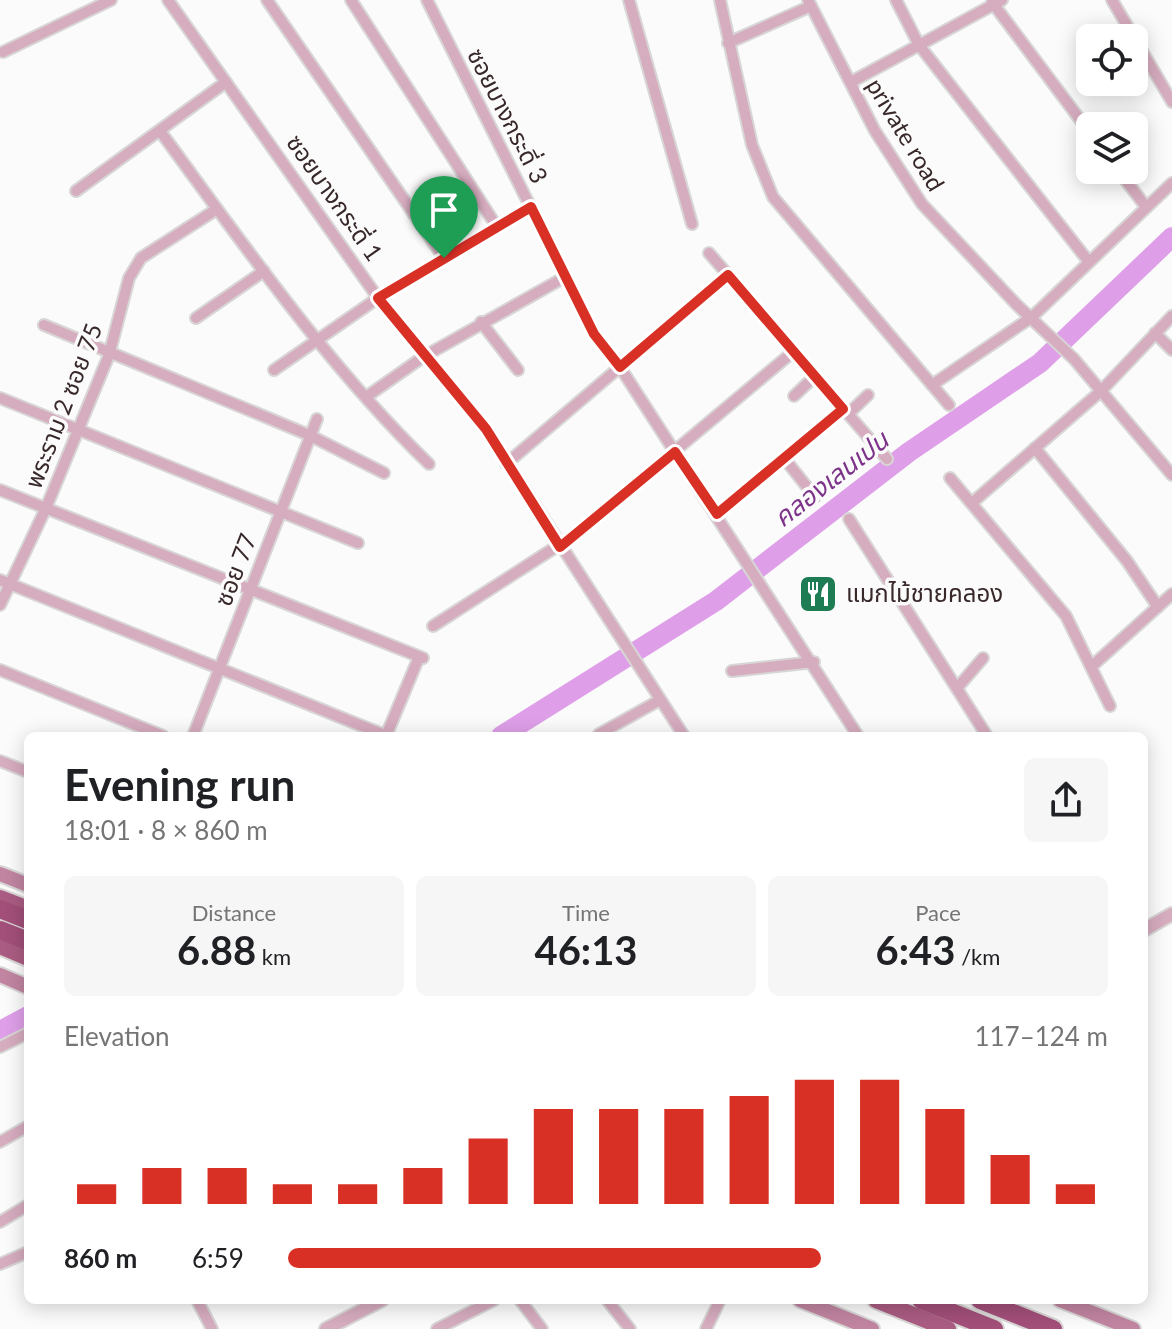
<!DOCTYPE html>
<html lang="en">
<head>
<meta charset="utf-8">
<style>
	:root { --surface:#fff; --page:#f6f6f6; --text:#202124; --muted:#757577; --accent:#d93025 }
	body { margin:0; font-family:Lato,"Noto Sans Thai",sans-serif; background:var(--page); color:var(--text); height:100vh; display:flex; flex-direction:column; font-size:30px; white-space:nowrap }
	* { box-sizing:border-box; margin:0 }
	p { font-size:26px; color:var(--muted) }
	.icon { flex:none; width:44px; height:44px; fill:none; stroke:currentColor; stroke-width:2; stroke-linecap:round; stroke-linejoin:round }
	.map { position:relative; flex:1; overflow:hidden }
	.details { position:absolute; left:24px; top:732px; width:1124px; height:572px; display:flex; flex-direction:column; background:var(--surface); border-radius:12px; box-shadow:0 4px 20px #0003 }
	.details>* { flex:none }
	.tools { position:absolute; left:1076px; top:24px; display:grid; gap:16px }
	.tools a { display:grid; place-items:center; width:72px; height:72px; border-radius:12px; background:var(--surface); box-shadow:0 4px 20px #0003; font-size:40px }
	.pin { position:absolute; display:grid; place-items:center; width:68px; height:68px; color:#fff; margin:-82px -34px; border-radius:50% 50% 50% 0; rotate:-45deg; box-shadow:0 0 8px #0007 }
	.pin .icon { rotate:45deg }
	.round { display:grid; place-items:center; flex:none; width:84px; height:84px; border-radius:12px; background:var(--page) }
	.headline { display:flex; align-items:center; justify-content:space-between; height:136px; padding:0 40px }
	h1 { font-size:44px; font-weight:700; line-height:60px }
	.figures { display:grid; grid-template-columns:repeat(3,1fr); gap:12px; height:136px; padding:8px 40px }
	.figures div { display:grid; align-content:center; border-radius:12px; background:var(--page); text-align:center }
	.figures b { font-size:40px; font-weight:700 }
	.figures small { font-size:22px; font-weight:400 }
	.figures p { font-size:22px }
	.chart { height:224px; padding:16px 40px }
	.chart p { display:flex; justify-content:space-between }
	.chart svg { width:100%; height:144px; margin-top:8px; stroke:var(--accent); stroke-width:6 }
	ul { padding:0 40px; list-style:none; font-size:26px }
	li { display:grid; grid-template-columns:128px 96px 1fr; align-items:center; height:60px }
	li i { height:20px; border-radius:10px; background:var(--accent) }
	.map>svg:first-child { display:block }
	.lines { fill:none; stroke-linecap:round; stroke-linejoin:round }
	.river { stroke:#de9fe8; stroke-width:20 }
	.minor-casing { stroke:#d8d5d5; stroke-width:14 }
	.tertiary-casing { stroke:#d8d5d5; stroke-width:16 }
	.secondary-casing { stroke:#d8d5d5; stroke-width:18 }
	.trunk-casing { stroke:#d8d5d5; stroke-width:20 }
	.motorway-casing { stroke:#d8d5d5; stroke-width:22 }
	.minor { stroke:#d6acbf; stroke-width:10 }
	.tertiary { stroke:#d6acbf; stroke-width:12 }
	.secondary { stroke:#c185a1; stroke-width:14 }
	.trunk { stroke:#aa5c82; stroke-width:16 }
	.motorway { stroke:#a24f79; stroke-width:18 }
	.route-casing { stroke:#fff; stroke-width:16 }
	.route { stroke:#d93025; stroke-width:10 }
	.labels { text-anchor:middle; stroke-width:7; stroke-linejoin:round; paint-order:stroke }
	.street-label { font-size:24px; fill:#382829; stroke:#fbfbfb }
	.poi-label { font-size:24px; fill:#382829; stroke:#fbfbfb; text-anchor:start }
	.water-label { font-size:26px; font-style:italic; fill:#7d3389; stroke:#fbfbfb }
</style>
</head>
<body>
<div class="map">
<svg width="1172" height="1329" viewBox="0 0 1172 1329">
	<rect width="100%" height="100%" fill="#fbfbfb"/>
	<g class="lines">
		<g class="river">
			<path d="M501 736 716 601 909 452 1040 363 1172 237"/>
			<path d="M0 1031 28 1016"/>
		</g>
		<defs>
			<g id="minor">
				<path d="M168 0 378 298 486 429 684 736"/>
				<path d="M267 0 444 258"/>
				<path d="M351 0 497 227"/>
				<path d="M427 0 594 334 620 367 858 736"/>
				<path d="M629 0 692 224"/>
				<path d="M720 0 752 145 773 197 949 405"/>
				<path d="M808 0 875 131 922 204 1016 304 1074 359 1172 475"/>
				<path d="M896 0 919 45 1089 262"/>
				<path d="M1112 0 1172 102"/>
				<path d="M992 2 1090 133"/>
				<path d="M728 43 811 6"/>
				<path d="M3 52 111 0"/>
				<path d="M851 82 1002 0"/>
				<path d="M160 131C244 245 327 365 429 464"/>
				<path d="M1118 170 1146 207"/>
				<path d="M76 191 226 82"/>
				<path d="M709 253 887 459"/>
				<path d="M196 318 264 271"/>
				<path d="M481 322 518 370"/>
				<path d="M44 325 309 435 384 473"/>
				<path d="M1155 333 1172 350"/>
				<path d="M274 370 378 298 531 207"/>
				<path d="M932 385 1032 317 1172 183"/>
				<path d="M794 396 815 376"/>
				<path d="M366 397 423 357 565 277"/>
				<path d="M0 398 358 543"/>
				<path d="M848 414 868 395"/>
				<path d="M1035 448 1127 561 1158 607"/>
				<path d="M784 458 815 497"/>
				<path d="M506 464 728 275"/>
				<path d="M950 478 1066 616 1110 706"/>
				<path d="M0 490 423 658"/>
				<path d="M973 502 1101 391 1172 316"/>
				<path d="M717 514 843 409"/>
				<path d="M849 519 987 736"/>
				<path d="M560 547 794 351"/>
				<path d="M0 580 387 736"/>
				<path d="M0 605 46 508 109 355 129 278 141 258 217 209"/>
				<path d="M433 626 559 545"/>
				<path d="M1091 667 1172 594"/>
				<path d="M0 670 163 736"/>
				<path d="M732 671 814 662"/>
				<path d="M958 687 983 658"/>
				<path d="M599 734 660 700"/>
				<path d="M193 736 317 419"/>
				<path d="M386 736 419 657"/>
				<path d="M0 761 28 772"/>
				<path d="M0 1047 28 1033"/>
				<path d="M0 1142 28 1126"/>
				<path d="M0 1222 28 1205"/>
				<path d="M0 1264 28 1252"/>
				<path d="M197 1300 212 1329"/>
				<path d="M520 1300 542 1329"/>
				<path d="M607 1300 630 1329"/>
				<path d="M437 1329 494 1300"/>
				<path d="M706 1329 720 1300"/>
			</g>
			<g id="tertiary">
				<path d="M1144 930 1172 914"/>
				<path d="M326 1329 382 1300"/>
			</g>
			<g id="secondary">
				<path d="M0 874 28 885"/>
				<path d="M0 975 28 987"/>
				<path d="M800 1300 872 1329"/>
				<path d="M1060 1300 1133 1329"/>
			</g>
			<g id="trunk">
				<path d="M0 898 28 909"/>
				<path d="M0 946 28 958"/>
				<path d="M876 1300 948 1329"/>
			</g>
			<g id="motorway">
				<path d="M0 909 28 920"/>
				<path d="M0 930 28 941"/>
				<path d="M921 1300 994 1329"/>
				<path d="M980 1300 1053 1329"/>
			</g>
		</defs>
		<use href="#minor" class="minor-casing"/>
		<use href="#tertiary" class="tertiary-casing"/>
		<use href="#secondary" class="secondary-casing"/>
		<use href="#trunk" class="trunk-casing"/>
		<use href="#motorway" class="motorway-casing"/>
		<use href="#minor" class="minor"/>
		<use href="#tertiary" class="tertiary"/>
		<use href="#secondary" class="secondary"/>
		<use href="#trunk" class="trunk"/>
		<use href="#motorway" class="motorway"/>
	</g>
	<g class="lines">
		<defs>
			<path id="route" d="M531 207 594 334 620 367 728 275 843 409 717 514 675 452 560 547 486 429 378 298Z"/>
		</defs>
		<use href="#route" class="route-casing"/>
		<use href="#route" class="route"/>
	</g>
	<defs>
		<symbol id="restaurant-square" viewBox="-11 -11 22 22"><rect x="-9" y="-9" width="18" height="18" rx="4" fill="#1d7c53" stroke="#fbfbfb"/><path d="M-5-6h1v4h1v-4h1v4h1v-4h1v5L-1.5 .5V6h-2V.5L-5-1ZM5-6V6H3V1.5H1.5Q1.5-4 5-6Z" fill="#fff"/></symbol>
	</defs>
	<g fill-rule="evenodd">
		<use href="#restaurant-square" x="796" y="572" width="44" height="44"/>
	</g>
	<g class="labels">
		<g class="street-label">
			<text transform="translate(507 116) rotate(63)" y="8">ซอยบางกระดี่ 3</text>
			<text transform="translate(905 135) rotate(59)" y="8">private road</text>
			<text transform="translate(334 198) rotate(55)" y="8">ซอยบางกระดี่ 1</text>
			<text transform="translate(64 406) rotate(-69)" y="8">พระราม 2 ซอย 75</text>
			<text transform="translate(236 570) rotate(-69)" y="8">ซอย 77</text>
		</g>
		<g class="poi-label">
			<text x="846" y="602">แมกไม้ชายคลอง</text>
		</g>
		<g class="water-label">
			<text transform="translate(831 479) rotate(-38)" y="9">คลองเลนเปน</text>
		</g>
	</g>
</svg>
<div class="tools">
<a><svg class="icon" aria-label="locate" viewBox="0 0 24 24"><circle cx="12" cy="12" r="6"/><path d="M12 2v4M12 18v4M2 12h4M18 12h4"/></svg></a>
<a><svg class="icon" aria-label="layers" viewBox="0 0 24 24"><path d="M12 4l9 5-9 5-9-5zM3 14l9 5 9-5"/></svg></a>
</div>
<div class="pin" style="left:444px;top:258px;background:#1e9e55"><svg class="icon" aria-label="arrive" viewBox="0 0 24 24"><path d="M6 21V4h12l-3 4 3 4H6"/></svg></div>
<section class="details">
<div class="headline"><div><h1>Evening run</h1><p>18:01 · 8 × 860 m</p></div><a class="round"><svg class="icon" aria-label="share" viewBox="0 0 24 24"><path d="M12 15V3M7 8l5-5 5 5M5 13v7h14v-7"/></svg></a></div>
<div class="figures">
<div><p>Distance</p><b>6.88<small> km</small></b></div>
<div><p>Time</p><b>46:13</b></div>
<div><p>Pace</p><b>6:43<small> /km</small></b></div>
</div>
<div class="chart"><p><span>Elevation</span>117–124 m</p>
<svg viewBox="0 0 160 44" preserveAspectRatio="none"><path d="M5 44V38M15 44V33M25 44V33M35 44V38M45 44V38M55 44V33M65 44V24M75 44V15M85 44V15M95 44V15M105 44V11M115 44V6M125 44V6M135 44V15M145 44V29M155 44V38"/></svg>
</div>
<ul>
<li><b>860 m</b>6:59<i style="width:65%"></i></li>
</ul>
</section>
</div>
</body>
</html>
